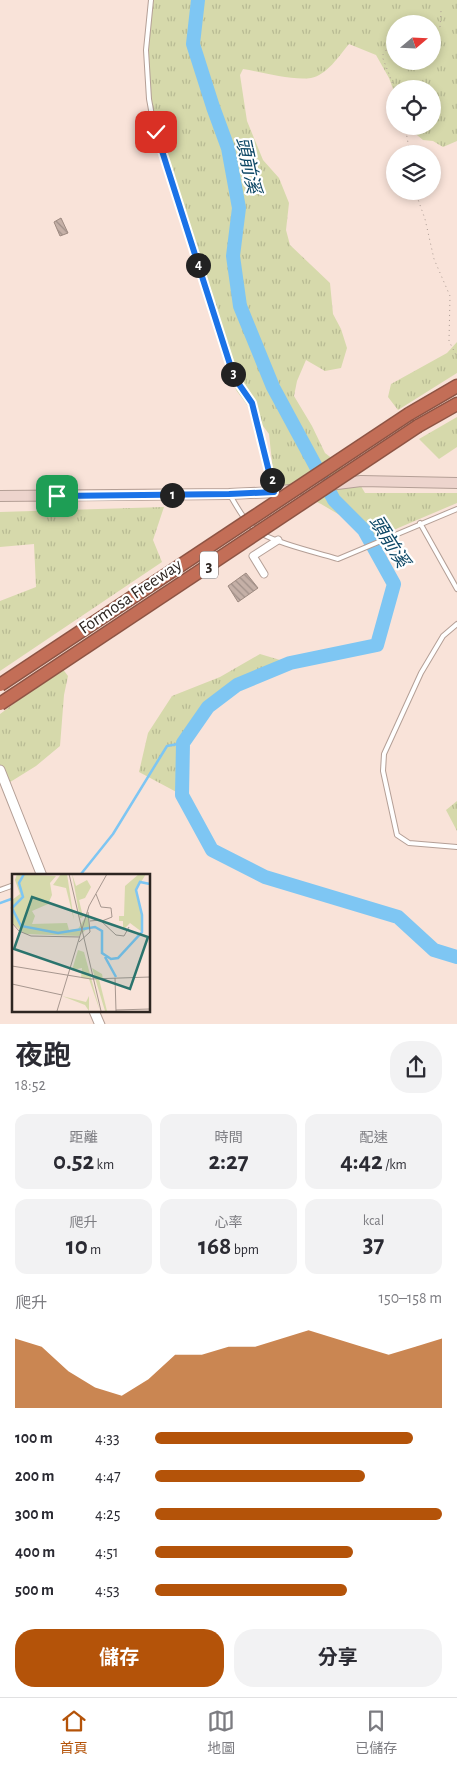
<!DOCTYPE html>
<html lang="zh-TW">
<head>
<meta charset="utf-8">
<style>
	:root { --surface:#fff; --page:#f2f2f3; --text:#2b2b33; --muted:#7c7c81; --line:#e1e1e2; --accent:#b45309 }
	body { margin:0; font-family:"Alegreya Sans","Noto Sans TC",sans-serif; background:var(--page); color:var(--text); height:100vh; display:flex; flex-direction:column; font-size:19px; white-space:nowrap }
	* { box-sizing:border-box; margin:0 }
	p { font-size:16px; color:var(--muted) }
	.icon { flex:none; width:28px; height:28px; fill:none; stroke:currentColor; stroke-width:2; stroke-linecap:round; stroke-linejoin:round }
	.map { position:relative; height:1024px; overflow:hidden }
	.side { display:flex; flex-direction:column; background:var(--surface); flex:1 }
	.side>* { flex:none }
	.needle { width:32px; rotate:71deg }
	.fabs { position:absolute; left:386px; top:15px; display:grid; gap:10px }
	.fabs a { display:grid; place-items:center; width:55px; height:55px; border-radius:50%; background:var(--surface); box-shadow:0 2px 8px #0003; font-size:25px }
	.pin { position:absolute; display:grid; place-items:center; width:42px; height:42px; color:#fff; margin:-21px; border-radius:10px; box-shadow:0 2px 8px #0006 }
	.km { position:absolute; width:25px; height:25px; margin:-12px; border-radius:50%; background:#222; color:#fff; font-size:14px; line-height:25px; text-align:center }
	.round { display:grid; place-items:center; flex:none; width:52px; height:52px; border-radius:20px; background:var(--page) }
	.summary { display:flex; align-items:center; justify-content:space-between; height:85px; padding:0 15px }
	h1 { font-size:28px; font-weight:700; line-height:38px }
	.metrics { display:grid; grid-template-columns:repeat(3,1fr); gap:8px; height:85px; padding:5px 15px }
	.metrics div { display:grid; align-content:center; border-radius:12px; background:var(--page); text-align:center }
	.metrics b { font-size:25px; font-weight:700 }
	.metrics small { font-size:14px; font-weight:400 }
	.metrics p { font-size:14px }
	.chart { height:140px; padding:10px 15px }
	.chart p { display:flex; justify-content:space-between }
	.chart svg { width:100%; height:90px; margin-top:5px; fill:var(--accent); opacity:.7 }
	.button { display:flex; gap:10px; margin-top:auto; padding:10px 15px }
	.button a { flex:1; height:58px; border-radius:20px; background:var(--accent); color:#fff; font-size:20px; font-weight:700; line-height:58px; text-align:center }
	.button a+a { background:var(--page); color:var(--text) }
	ul { padding:0 15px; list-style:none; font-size:16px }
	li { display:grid; grid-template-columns:80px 60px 1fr; align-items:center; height:38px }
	li i { height:12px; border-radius:6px; background:var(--accent) }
	.menu { display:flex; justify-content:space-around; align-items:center; height:70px; border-top:1px solid var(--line); background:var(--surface); font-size:14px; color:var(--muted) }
	.menu a { display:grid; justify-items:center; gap:2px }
	.menu .on { color:var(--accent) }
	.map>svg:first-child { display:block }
	.grass { fill:url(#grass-tufts); fill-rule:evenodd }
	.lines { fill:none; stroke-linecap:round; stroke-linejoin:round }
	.stream { stroke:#7ec6f3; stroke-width:2.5 }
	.river { stroke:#7ec6f3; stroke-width:14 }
	.building { fill:url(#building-back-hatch); stroke:#9e8a81 }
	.service-casing { stroke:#b49f96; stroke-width:6 }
	.minor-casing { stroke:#b49f96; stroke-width:9 }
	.tertiary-casing { stroke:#b49f96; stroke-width:11 }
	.secondary-casing { stroke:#b49f96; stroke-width:12 }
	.motorway-casing { stroke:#8e5444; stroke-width:15 }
	.path { stroke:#ab9b93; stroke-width:1; stroke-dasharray:1 4; stroke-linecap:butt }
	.service { stroke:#fff; stroke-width:4 }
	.minor { stroke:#fff; stroke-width:7 }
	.tertiary { stroke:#fff; stroke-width:9 }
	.secondary { stroke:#edd4cd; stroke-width:10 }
	.motorway { stroke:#c36e57; stroke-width:12 }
	.motorway-bridge-casing { stroke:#8e5444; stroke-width:15; stroke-linecap:butt }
	.motorway-bridge { stroke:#c36e57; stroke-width:12 }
	.route-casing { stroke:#fff; stroke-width:10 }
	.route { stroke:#1a73e8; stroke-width:6 }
	.labels { text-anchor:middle; stroke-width:4.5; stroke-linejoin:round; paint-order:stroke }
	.shield { fill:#fff; stroke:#6c6664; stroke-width:1 }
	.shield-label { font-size:16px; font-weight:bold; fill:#2d2521 }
	.street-label { font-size:18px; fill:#2d2521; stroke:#fff }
	.water-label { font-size:19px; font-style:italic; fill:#0e4866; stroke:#fff }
	.inset-river { fill:none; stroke:#7ec6f3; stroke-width:2.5 }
	.inset-road { fill:none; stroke:#a7978f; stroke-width:1 }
	.view { fill:#2b746d; fill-opacity:0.15; stroke:#2b746d; stroke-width:2.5 }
	.inset-edge { fill:none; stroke:#2d2521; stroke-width:2.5 }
</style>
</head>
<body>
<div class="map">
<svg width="457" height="1025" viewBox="0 0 457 1025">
	<defs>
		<pattern id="grass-tufts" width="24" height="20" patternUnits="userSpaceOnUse" patternTransform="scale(1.25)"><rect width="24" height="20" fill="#d6d9ab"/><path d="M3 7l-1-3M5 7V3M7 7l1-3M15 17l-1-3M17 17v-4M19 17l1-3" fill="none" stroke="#b8ba93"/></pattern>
		<pattern id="building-back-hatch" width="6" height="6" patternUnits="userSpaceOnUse" patternTransform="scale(1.25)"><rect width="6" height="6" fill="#c5b0a7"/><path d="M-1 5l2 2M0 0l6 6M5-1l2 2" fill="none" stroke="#a08f88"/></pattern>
	</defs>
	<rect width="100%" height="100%" fill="#f9e3d9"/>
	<g class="grass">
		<path d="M151 0H457V141L443 147 433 141 423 140 406 126H432V89H395V94L389 78 376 55 349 44C339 56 327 75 311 78 293 81 262 72 243 69L240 75 247 121 263 160 279 178 289 203 286 230 290 245 330 283 333 314 341 329 347 348 341 368 325 371 306 360 297 381 294 396 312 426 325 453 355 476 365 493H457V503L377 537 321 504 274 481 269 434 236 390 168 159 150 105 146 50ZM395 24H432V61H395Z"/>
		<path d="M457 342V373L398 410 388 397 391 384 447 353Z"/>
		<path d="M457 417V447L439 459 419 439Z"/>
		<path d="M164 507 153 540 162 562 0 671V601L36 587 34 544 0 547V512Z"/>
		<path d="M260 654 290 663 237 685 208 707 183 743 182 795 139 772 148 733 172 696 220 677Z"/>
		<path d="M62 668 68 676 64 695 60 746 36 766 7 784 0 767V714Z"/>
		<path d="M457 801V831L446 810Z"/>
	</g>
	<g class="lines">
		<g class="stream">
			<path d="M76 876 81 874 113 834 167 746 183 743"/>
			<path d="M0 903 14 898"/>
		</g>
		<path class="river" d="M198 0 193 44 213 107 228 148 239 208 233 256 240 306 273 387 334 500 364 530 394 584 377 645 290 663 237 685 208 707 183 743 182 795 212 850 265 877 398 917 434 950 457 957"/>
	</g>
	<g class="building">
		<path d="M61 218 68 233 60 236 54 222Z"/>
		<path d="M246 573 258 588 238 602 228 586Z"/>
	</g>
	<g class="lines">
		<defs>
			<g id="service">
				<path d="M151 0 146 50 149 99 155 132 233 377 252 403 274 491"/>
				<path d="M230 495C237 507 245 522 256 530 271 542 318 553 338 559L457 509"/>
				<path d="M420 523 457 589"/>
				<path d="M457 624 443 636 421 673 384 754 383 771 397 835 409 843 457 847"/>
				<path d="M0 890 14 885"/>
			</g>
			<path id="minor" d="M264 574 253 556 278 540"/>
			<g id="tertiary">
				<path d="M0 770 42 876"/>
				<path d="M94 1011 100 1025"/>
			</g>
			<path id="secondary" d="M0 496 229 494 274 492 361 481 457 483"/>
			<g id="motorway">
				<path d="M409 414 457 386"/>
				<path d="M418 426 457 404"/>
			</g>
		</defs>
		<use href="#service" class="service-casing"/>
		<use href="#minor" class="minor-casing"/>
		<use href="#tertiary" class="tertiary-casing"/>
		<use href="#secondary" class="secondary-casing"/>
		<use href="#motorway" class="motorway-casing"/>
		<g class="path">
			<path d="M432 32 437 31 440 27 441 11"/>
			<path d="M395 38 382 56 395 90"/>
			<path d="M405 126 410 154"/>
			<path d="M415 191 425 219 434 259 450 296 449 341 457 357"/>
		</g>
		<use href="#service" class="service"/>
		<use href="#minor" class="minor"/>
		<use href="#tertiary" class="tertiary"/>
		<use href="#secondary" class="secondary"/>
		<use href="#motorway" class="motorway"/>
		<defs>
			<g id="motorway-bridge">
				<path d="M0 685 409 414"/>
				<path d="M0 704 418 426"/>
			</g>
		</defs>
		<use href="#motorway-bridge" class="motorway-bridge-casing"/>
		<use href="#motorway-bridge" class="motorway-bridge"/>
	</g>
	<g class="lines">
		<defs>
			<path id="route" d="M57 496 229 494 274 492 252 403 234 377 156 132"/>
		</defs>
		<use href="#route" class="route-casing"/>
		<use href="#route" class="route"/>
	</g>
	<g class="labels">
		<rect class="shield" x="200" y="551.5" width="18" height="27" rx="4"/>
		<g class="shield-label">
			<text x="209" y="571">3</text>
		</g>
		<g class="street-label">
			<text transform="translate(130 596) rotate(-34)" y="6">Formosa Freeway</text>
		</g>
		<g class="water-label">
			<text transform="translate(249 165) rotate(78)" y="7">頭前溪</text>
			<text transform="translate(390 541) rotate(58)" y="7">頭前溪</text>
		</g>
	</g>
	<g transform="translate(12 874)">
		<rect width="138" height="138" fill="#f9e3d9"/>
		<path d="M5 0 44 2 38 9 40 21 36 30 20 37 23 42 20 50 55 49 57 56 66 55 76 39 77 53 67 62 13 60 0 49V26L8 20 3 6ZM49 0H55L62 46 54 14 41 11ZM60 0 64 12 75 6 79 13 73 24 67 26 71 43 68 44ZM127 0H134L124 16 130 41V58L118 49 111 56V47H107V42H112L113 12ZM66 76 72 78 88 137 77 105 69 104 70 94 60 96ZM80 94 90 100 91 105H87L95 137H93ZM50 122 74 128 77 122V137L73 131Z" fill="#d6d9ab"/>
		<path class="inset-river" d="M12 0 7 9 11 23 0 34 9 52 46 59 83 53 90 57V79L99 85 106 84 130 58V41L124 16 128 8 138 10M93 83 104 103"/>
		<path class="inset-road" d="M57 0 89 137M84 20 89 33 99 34 100 43 90 47M78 47 88 46 104 61 112 62 117 53M0 49 7 57 19 62 68 63M67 68 78 58 76 38M0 92 79 105 138 103M103 104 104 137M0 110 50 121M104 136 138 135M45 137 77 32 95 0"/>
		<path class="view" d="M20 23 136 63 118 115 2 75Z"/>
		<rect width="138" height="138" class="inset-edge"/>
	</g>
</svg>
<div class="fabs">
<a><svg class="needle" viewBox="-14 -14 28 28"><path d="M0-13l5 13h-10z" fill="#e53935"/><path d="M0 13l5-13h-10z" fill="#7c7c81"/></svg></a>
<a><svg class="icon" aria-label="locate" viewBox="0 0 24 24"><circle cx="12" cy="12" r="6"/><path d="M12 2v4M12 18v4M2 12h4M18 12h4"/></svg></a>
<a><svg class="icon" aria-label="layers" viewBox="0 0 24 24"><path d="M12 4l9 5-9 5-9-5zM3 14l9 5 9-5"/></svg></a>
</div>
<div class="pin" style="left:57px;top:496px;background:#1e9e55"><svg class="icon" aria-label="arrive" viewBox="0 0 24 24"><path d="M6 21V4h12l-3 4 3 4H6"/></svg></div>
<div class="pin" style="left:156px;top:132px;background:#d93025"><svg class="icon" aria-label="check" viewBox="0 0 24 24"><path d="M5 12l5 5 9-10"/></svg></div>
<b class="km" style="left:172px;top:495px">1</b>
<b class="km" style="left:272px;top:480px">2</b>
<b class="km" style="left:233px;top:374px">3</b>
<b class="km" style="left:198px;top:265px">4</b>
</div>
<section class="side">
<div class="summary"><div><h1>夜跑</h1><p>18:52</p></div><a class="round"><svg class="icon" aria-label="share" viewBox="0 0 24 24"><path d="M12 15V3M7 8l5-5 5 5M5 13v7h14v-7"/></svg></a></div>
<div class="metrics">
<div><p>距離</p><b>0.52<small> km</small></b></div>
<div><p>時間</p><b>2:27</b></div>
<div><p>配速</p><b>4:42<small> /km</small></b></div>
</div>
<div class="metrics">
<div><p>爬升</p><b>10<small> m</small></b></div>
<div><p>心率</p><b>168<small> bpm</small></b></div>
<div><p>kcal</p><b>37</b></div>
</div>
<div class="chart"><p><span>爬升</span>150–158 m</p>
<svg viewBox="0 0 160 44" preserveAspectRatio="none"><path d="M0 44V10L10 14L20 26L30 34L40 38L50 30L60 18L70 18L80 14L90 14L100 10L110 6L120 10L130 14L140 18L150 14L160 10V44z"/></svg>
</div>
<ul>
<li><b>100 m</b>4:33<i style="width:90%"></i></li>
<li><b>200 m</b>4:47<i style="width:73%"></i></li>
<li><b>300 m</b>4:25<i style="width:100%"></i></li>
<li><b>400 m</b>4:51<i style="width:69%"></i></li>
<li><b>500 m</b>4:53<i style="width:67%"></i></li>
</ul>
<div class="button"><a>儲存</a><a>分享</a></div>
</section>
<nav class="menu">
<a class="on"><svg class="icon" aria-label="home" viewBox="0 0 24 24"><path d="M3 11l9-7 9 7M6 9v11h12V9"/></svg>首頁</a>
<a><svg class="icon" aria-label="map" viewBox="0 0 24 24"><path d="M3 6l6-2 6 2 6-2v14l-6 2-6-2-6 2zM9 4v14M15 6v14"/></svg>地圖</a>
<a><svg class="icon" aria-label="saved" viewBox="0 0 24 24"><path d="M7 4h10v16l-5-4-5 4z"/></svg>已儲存</a>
</nav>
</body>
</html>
